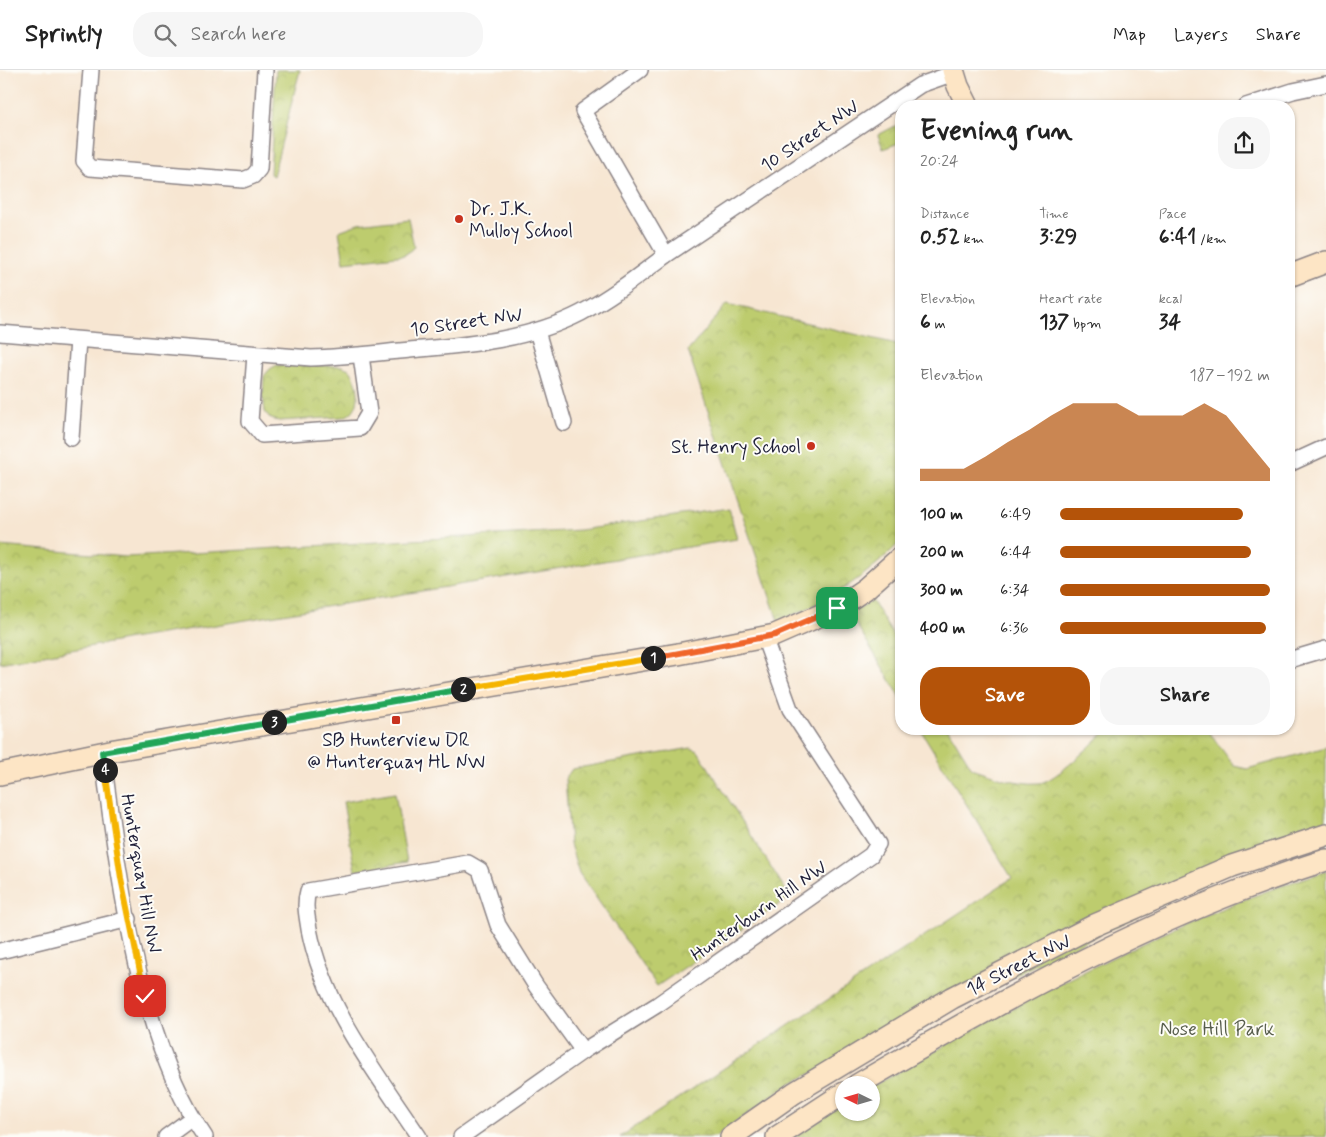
<!DOCTYPE html>
<html lang="en">
<head>
<meta charset="utf-8">
<style>
	:root { --surface:#fff; --page:#f6f6f6; --text:#222; --muted:#767676; --line:#e0e0e0; --accent:#b45309 }
	body { margin:0; font-family:Mynerve,sans-serif; background:var(--page); color:var(--text); height:100vh; display:flex; flex-direction:column; font-size:19px; white-space:nowrap }
	* { box-sizing:border-box; margin:0 }
	p { font-size:16px; color:var(--muted) }
	.icon { flex:none; width:28px; height:28px; fill:none; stroke:currentColor; stroke-width:2; stroke-linecap:round; stroke-linejoin:round }
	.map { position:relative; flex:1; overflow:hidden }
	.drawer { position:absolute; left:895px; top:30px; width:400px; height:635px; display:flex; flex-direction:column; background:var(--surface); border-radius:20px; box-shadow:0 1px 4px #0004 }
	.drawer>* { flex:none }
	.needle { width:32px; rotate:275deg }
	.fabs { position:absolute; left:835px; top:1006px; display:grid; gap:10px }
	.fabs a { display:grid; place-items:center; width:45px; height:45px; border-radius:50%; background:var(--surface); box-shadow:0 1px 4px #0004; font-size:25px }
	.pin { position:absolute; display:grid; place-items:center; width:42px; height:42px; color:#fff; margin:-21px; border-radius:10px; box-shadow:0 2px 8px #0006 }
	.km { position:absolute; width:25px; height:25px; margin:-12px; border-radius:50%; background:#222; color:#fff; font-size:14px; line-height:25px; text-align:center }
	.round { display:grid; place-items:center; flex:none; width:52px; height:52px; border-radius:20px; background:var(--page) }
	.head { display:flex; align-items:center; justify-content:space-between; height:85px; padding:0 25px }
	h1 { font-size:28px; font-weight:800; line-height:38px }
	.figures { display:grid; grid-template-columns:repeat(3,1fr); gap:8px; height:85px; padding:5px 25px }
	.figures div { display:grid; align-content:center }
	.figures b { font-size:21px; font-weight:800 }
	.figures small { font-size:14px; font-weight:400 }
	.figures p { font-size:14px }
	.chart { height:140px; padding:10px 25px }
	.chart p { display:flex; justify-content:space-between }
	.chart svg { width:100%; height:90px; margin-top:5px; fill:var(--accent); opacity:.7 }
	.button { display:flex; gap:10px; margin-top:auto; padding:10px 25px }
	.button a { flex:1; height:58px; border-radius:20px; background:var(--accent); color:#fff; font-size:20px; font-weight:800; line-height:58px; text-align:center }
	.button a+a { background:var(--page); color:var(--text) }
	ul { padding:0 25px; list-style:none; font-size:16px }
	li { display:grid; grid-template-columns:80px 60px 1fr; align-items:center; height:38px }
	li i { height:12px; border-radius:6px; background:var(--accent) }
	header { display:flex; align-items:center; gap:30px; box-sizing:border-box; height:70px; padding:0 25px; background:var(--surface); border-bottom:1px solid var(--line) }
	header strong { font-size:24px }
	nav { display:flex; gap:28px; margin-inline-start:auto; font-size:18px }
	.search { width:350px; height:45px; background:var(--page); display:flex; align-items:center; gap:12px; box-sizing:border-box; padding:0 18px; border-radius:20px; color:var(--muted); font-size:19px }
	.map>svg:first-child { display:block }
	.park { fill:url(#park-crowns); stroke:#707754 }
	.lines { fill:none; stroke-linecap:round; stroke-linejoin:round }
	.street-casing { stroke:#8c8486; stroke-width:18 }
	.secondary-casing { stroke:#8c8486; stroke-width:24 }
	.street { stroke:#fff; stroke-width:15 }
	.secondary { stroke:#fde5c5; stroke-width:21 }
	.split-1-casing { stroke:#fff; stroke-width:10 }
	.split-2-casing { stroke:#fff; stroke-width:10 }
	.split-3-casing { stroke:#fff; stroke-width:10 }
	.split-4-casing { stroke:#fff; stroke-width:10 }
	.split-5-casing { stroke:#fff; stroke-width:10 }
	.split-1 { stroke:#f0652b; stroke-width:6 }
	.split-2 { stroke:#f5b400; stroke-width:6 }
	.split-3 { stroke:#22a559; stroke-width:6 }
	.split-4 { stroke:#22a559; stroke-width:6 }
	.split-5 { stroke:#f5b400; stroke-width:6 }
	.poi-dot { fill:#c8321e; stroke:#fdfcf7; stroke-width:2 }
	.labels { text-anchor:middle; stroke-width:4; stroke-linejoin:round; paint-order:stroke }
	.street-label { font-size:19px; fill:#22223b; stroke:#fdfcf7 }
	.poi-label { font-size:19px; fill:#22223b; stroke:#fdfcf7; text-anchor:start }
	.park-label { font-size:19px; fill:#585e4d; stroke:#fdfcf7 }
</style>
</head>
<body>
<header>
<strong>Sprintly</strong>
<div class="search"><svg class="icon" aria-label="search" viewBox="0 0 24 24"><circle cx="10" cy="10" r="6"/><path d="M15 15l6 6"/></svg>Search here</div>
<nav><a>Map</a><a>Layers</a><a>Share</a></nav>
</header>
<div class="map">
<svg width="1326" height="1067" viewBox="0 0 1326 1067">
	<defs>
		<pattern id="park-crowns" width="20" height="18" patternUnits="userSpaceOnUse" patternTransform="scale(1.25)"><rect width="20" height="18" fill="#bdcc6e"/><path d="M2 6a3 3 0 1 1 6 0M12 15a3 3 0 1 1 6 0" fill="none" stroke="#a2af60"/></pattern>
	</defs>
	<rect width="100%" height="100%" fill="#fdfcf7"/>
	<filter id="ink" filterUnits="userSpaceOnUse"><feTurbulence type="fractalNoise" baseFrequency=".02" numOctaves="2"/><feDisplacementMap in="SourceGraphic" scale="10" xChannelSelector="R" yChannelSelector="G"/><feConvolveMatrix kernelMatrix="1 2 1 2 8 2 1 2 1" color-interpolation-filters="sRGB"/></filter>
	<filter id="wash" filterUnits="userSpaceOnUse"><feTurbulence type="fractalNoise" baseFrequency=".0096" numOctaves="4" result="noise"/><feDisplacementMap in="SourceGraphic" scale="20" xChannelSelector="R" yChannelSelector="G"/><feGaussianBlur stdDeviation="1.12" result="paint"/><feColorMatrix in="noise" values="0 0 0 0 0 0 0 0 0 0 0 0 0 0 0 0 0 1.4 0 .05"/><feComposite in="paint" operator="in"/></filter>
	<g filter="url(#wash)">
		<rect width="100%" height="100%" fill="#f7e6d2"/>
		<g class="park">
			<path d="M276 0H300L273 106 270 104Z"/>
			<path d="M901 53V72L883 79 878 65Z"/>
			<path d="M408 148 414 177 405 185 344 192 339 161 358 154Z"/>
			<path d="M727 234 901 275V471C866 508 825 533 778 551L688 281Z"/>
			<path d="M277 295 342 296 349 299C361 313 363 342 343 347L279 351 271 349 265 342 263 326 264 306 270 299Z"/>
			<path d="M729 438 737 469 131 569 0 593V476L127 487 580 460Z"/>
			<path d="M872 530 901 579V628L850 544Z"/>
			<path d="M920 659H948L972 698C993 705 1017 715 1039 713 1055 712 1095 671 1108 659H1207L1234 696 1247 699 1326 677V755L791 1013 715 1067H620L1012 808Z"/>
			<path d="M691 678 698 681 790 827 657 916 579 803 570 774 565 709 572 699Z"/>
			<path d="M395 723 407 792 355 801 343 732Z"/>
			<path d="M1326 801V1067H795L844 1034V1042H871V1017C1018 935 1165 851 1326 801Z"/>
		</g>
	</g>
	<g filter="url(#ink)">
		<g class="lines">
			<defs>
				<g id="street">
					<path d="M91 0 84 91 90 98 243 110 253 106 259 99 265 0"/>
					<path d="M640 0 583 41 666 185"/>
					<path d="M1246 36 1293 21 1326 14"/>
					<path d="M537 261 564 353"/>
					<path d="M0 263 311 288C344 287 377 283 410 280 468 275 529 270 581 243 611 227 638 206 666 185L920 15 954 3"/>
					<path d="M255 285 250 351 262 365 360 358 369 343 361 286"/>
					<path d="M71 368 78 270"/>
					<path d="M1289 394 1326 377"/>
					<path d="M1289 590 1326 579"/>
					<path d="M102 682C118 800 137 968 205 1067"/>
					<path d="M0 881 129 849"/>
					<path d="M166 1067 192 1048"/>
					<path d="M419 1067C376 1002 324 937 309 859 307 845 304 835 308 821L468 793 480 800 498 855 536 916 583 981"/>
					<path d="M461 1067 583 981 657 935 871 785 878 774 790 639 764 567"/>
				</g>
				<g id="secondary">
					<path d="M953 0 958 16 968 36"/>
					<path d="M1289 206 1326 192"/>
					<path d="M0 704 115 680 678 584 775 565 837 538 865 519 901 487"/>
					<path d="M857 1015C1007 927 1159 843 1326 790"/>
					<path d="M731 1067 794 1023 952 928 1095 855 1232 796 1326 765"/>
					<path d="M777 1067 844 1023"/>
				</g>
			</defs>
			<use href="#street" class="street-casing"/>
			<use href="#secondary" class="secondary-casing"/>
			<use href="#street" class="street"/>
			<use href="#secondary" class="secondary"/>
		</g>
	</g>
	<g class="lines" filter="url(#ink)">
		<defs>
			<path id="split-1" d="M653 588 775 565 837 538"/>
			<path id="split-2" d="M463 619 653 588"/>
			<path id="split-3" d="M274 652 463 619"/>
			<path id="split-4" d="M105 700 102 682 274 652"/>
			<path id="split-5" d="M105 700 121 808 145 926"/>
		</defs>
		<use href="#split-1" class="split-1-casing"/>
		<use href="#split-2" class="split-2-casing"/>
		<use href="#split-3" class="split-3-casing"/>
		<use href="#split-4" class="split-4-casing"/>
		<use href="#split-5" class="split-5-casing"/>
		<use href="#split-1" class="split-1"/>
		<use href="#split-2" class="split-2"/>
		<use href="#split-3" class="split-3"/>
		<use href="#split-4" class="split-4"/>
		<use href="#split-5" class="split-5"/>
	</g>
	<g class="poi-dot">
		<circle cx="459" cy="149" r="5"/>
		<circle cx="811" cy="376" r="5"/>
		<rect x="391" y="645" width="10" height="10" rx="2.5"/>
	</g>
	<g class="labels">
		<g class="street-label">
			<text transform="translate(809 65) rotate(-34)" y="7">10 Street NW</text>
			<text transform="translate(466 251) rotate(-8)" y="7">10 Street NW</text>
			<text transform="translate(142 803) rotate(80)" y="7">Hunterquay Hill NW</text>
			<text transform="translate(758 840) rotate(-35)" y="7">Hunterburn Hill NW</text>
			<text transform="translate(1018 894) rotate(-27)" y="7">14 Street NW</text>
		</g>
		<g class="poi-label">
			<text x="469" y="145">Dr. J.K.<tspan x="469" dy="22">Mulloy School</tspan></text>
			<text x="801" y="383" text-anchor="end">St. Henry School</text>
			<text x="396" y="676" text-anchor="middle">SB Hunterview DR<tspan x="396" dy="22">@ Hunterquay HL NW</tspan></text>
		</g>
		<g class="park-label">
			<text x="1217" y="965">Nose Hill Park</text>
		</g>
	</g>
</svg>
<div class="fabs">
<a><svg class="needle" viewBox="-14 -14 28 28"><path d="M0-13l5 13h-10z" fill="#e53935"/><path d="M0 13l5-13h-10z" fill="#767676"/></svg></a>
</div>
<div class="pin" style="left:837px;top:538px;background:#1e9e55"><svg class="icon" aria-label="arrive" viewBox="0 0 24 24"><path d="M6 21V4h12l-3 4 3 4H6"/></svg></div>
<div class="pin" style="left:145px;top:926px;background:#d93025"><svg class="icon" aria-label="check" viewBox="0 0 24 24"><path d="M5 12l5 5 9-10"/></svg></div>
<b class="km" style="left:653px;top:588px">1</b>
<b class="km" style="left:463px;top:619px">2</b>
<b class="km" style="left:274px;top:652px">3</b>
<b class="km" style="left:105px;top:700px">4</b>
<section class="drawer">
<div class="head"><div><h1>Evening run</h1><p>20:24</p></div><a class="round"><svg class="icon" aria-label="share" viewBox="0 0 24 24"><path d="M12 15V3M7 8l5-5 5 5M5 13v7h14v-7"/></svg></a></div>
<div class="figures">
<div><p>Distance</p><b>0.52<small> km</small></b></div>
<div><p>Time</p><b>3:29</b></div>
<div><p>Pace</p><b>6:41<small> /km</small></b></div>
</div>
<div class="figures">
<div><p>Elevation</p><b>6<small> m</small></b></div>
<div><p>Heart rate</p><b>137<small> bpm</small></b></div>
<div><p>kcal</p><b>34</b></div>
</div>
<div class="chart"><p><span>Elevation</span>187–192 m</p>
<svg viewBox="0 0 160 44" preserveAspectRatio="none"><path d="M0 44V38L10 38L20 38L30 32L40 25L50 19L60 12L70 6L80 6L90 6L100 12L110 12L120 12L130 6L140 12L150 25L160 38V44z"/></svg>
</div>
<ul>
<li><b>100 m</b>6:49<i style="width:87%"></i></li>
<li><b>200 m</b>6:44<i style="width:91%"></i></li>
<li><b>300 m</b>6:34<i style="width:100%"></i></li>
<li><b>400 m</b>6:36<i style="width:98%"></i></li>
</ul>
<div class="button"><a>Save</a><a>Share</a></div>
</section>
</div>
</body>
</html>
